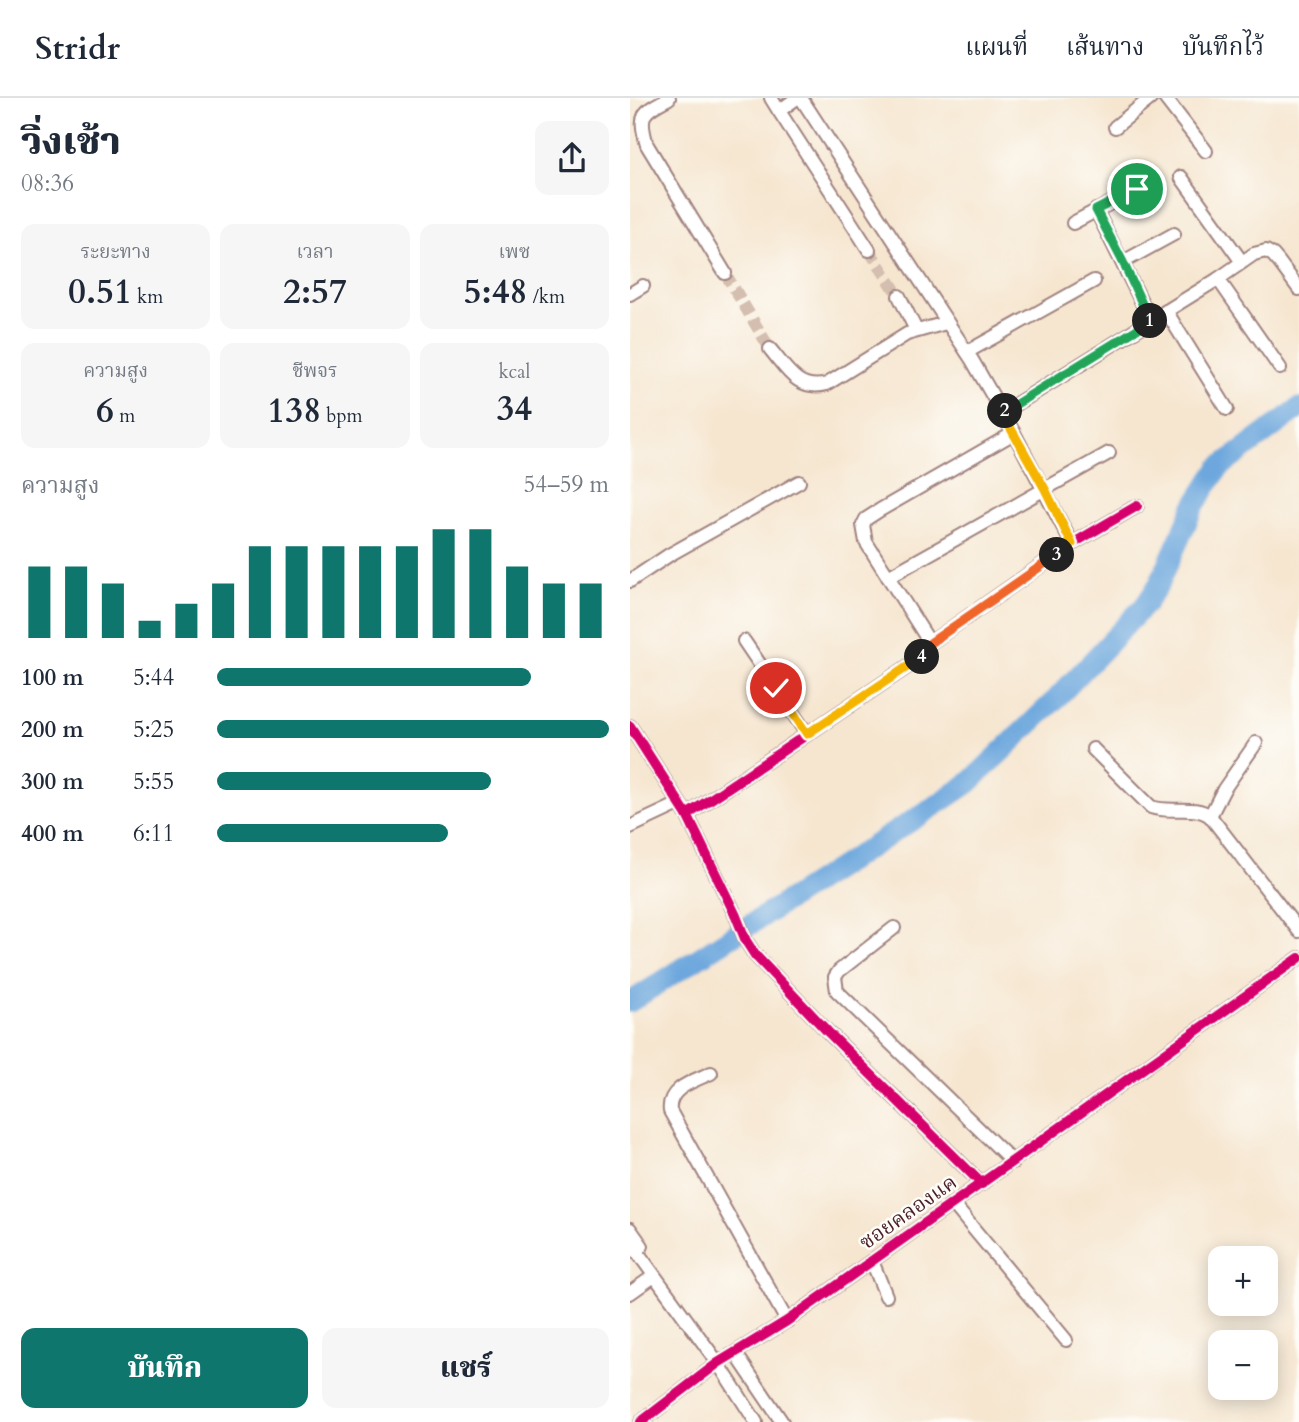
<!DOCTYPE html>
<html lang="th">
<head>
<meta charset="utf-8">
<style>
	:root { --surface:#fff; --page:#f6f6f7; --text:#1f2937; --muted:#747a83; --line:#e0e1e3; --accent:#0f766e }
	body { margin:0; font-family:Cardo,"Noto Serif Thai",serif; background:var(--page); color:var(--text); height:100vh; display:flex; flex-direction:column; font-size:26px; white-space:nowrap }
	* { box-sizing:border-box; margin:0 }
	p { font-size:23px; color:var(--muted) }
	.icon { flex:none; width:38px; height:38px; fill:none; stroke:currentColor; stroke-width:2; stroke-linecap:round; stroke-linejoin:round }
	.map { position:relative; flex:1; overflow:hidden }
	.details { display:flex; flex-direction:column; background:var(--surface); width:630px }
	.details>* { flex:none }
	.buttons { position:absolute; left:578px; top:1148px; display:grid; gap:14px }
	.buttons a { display:grid; place-items:center; width:70px; height:70px; border-radius:14px; background:var(--surface); box-shadow:0 4px 18px #0003; font-size:35px }
	.pin { position:absolute; display:grid; place-items:center; width:60px; height:60px; color:#fff; margin:-30px; border:4px solid #fff; border-radius:50%; box-shadow:0 2px 7px #0007 }
	.km { position:absolute; width:35px; height:35px; margin:-18px; border-radius:50%; background:#222; color:#fff; font-size:19px; line-height:35px; text-align:center }
	.round { display:grid; place-items:center; flex:none; width:74px; height:74px; border-radius:14px; background:var(--page) }
	.overview { display:flex; align-items:center; justify-content:space-between; height:119px; padding:0 21px }
	h1 { font-size:38px; font-weight:800; line-height:52px }
	.stats { display:grid; grid-template-columns:repeat(3,1fr); gap:10px; height:119px; padding:7px 21px }
	.stats div { display:grid; align-content:center; border-radius:14px; background:var(--page); text-align:center }
	.stats b { font-size:35px; font-weight:800 }
	.stats small { font-size:19px; font-weight:400 }
	.stats p { font-size:19px }
	.chart { height:196px; padding:14px 21px }
	.chart p { display:flex; justify-content:space-between }
	.chart svg { width:100%; height:126px; margin-top:7px; stroke:var(--accent); stroke-width:6 }
	.action { display:flex; gap:14px; margin-top:auto; padding:14px 21px }
	.action a { flex:1; height:80px; border-radius:14px; background:var(--accent); color:#fff; font-size:28px; font-weight:800; line-height:80px; text-align:center }
	.action a+a { background:var(--page); color:var(--text) }
	ul { padding:0 21px; list-style:none; font-size:23px }
	li { display:grid; grid-template-columns:112px 84px 1fr; align-items:center; height:52px }
	li i { height:18px; border-radius:9px; background:var(--accent) }
	header { display:flex; align-items:center; gap:42px; box-sizing:border-box; height:98px; padding:0 35px; background:var(--surface); border-bottom:2px solid var(--line) }
	header strong { font-size:33px }
	nav { display:flex; gap:38px; margin-inline-start:auto; font-size:24px }
	main { display:flex; flex:1; min-height:0 }
	.map>svg:first-child { display:block }
	.lines { fill:none; stroke-linecap:round; stroke-linejoin:round }
	.river { stroke:#6da7dd; stroke-width:21 }
	.minor-tunnel { stroke:#d4beaf; stroke-width:12; stroke-dasharray:12 6; stroke-linecap:butt }
	.minor-casing { stroke:#a0827e; stroke-width:16 }
	.minor { stroke:#fff; stroke-width:12 }
	.cycleway-casing { stroke:#fdfcf7; stroke-width:15 }
	.cycleway { stroke:#d6006c; stroke-width:10 }
	.split-1-casing { stroke:#fff; stroke-width:14 }
	.split-2-casing { stroke:#fff; stroke-width:14 }
	.split-3-casing { stroke:#fff; stroke-width:14 }
	.split-4-casing { stroke:#fff; stroke-width:14 }
	.split-5-casing { stroke:#fff; stroke-width:14 }
	.split-1 { stroke:#22a559; stroke-width:9 }
	.split-2 { stroke:#22a559; stroke-width:9 }
	.split-3 { stroke:#f5b400; stroke-width:9 }
	.split-4 { stroke:#f0652b; stroke-width:9 }
	.split-5 { stroke:#f5b400; stroke-width:9 }
	.labels { text-anchor:middle; stroke-width:5; stroke-linejoin:round; paint-order:stroke }
	.street-label { font-size:21px; fill:#4a1f2b; stroke:#fdfcf7 }
</style>
</head>
<body>
<header>
<strong>Stridr</strong>
<nav><a>แผนที่</a><a>เส้นทาง</a><a>บันทึกไว้</a></nav>
</header>
<main>
<section class="details">
<div class="overview"><div><h1>วิ่งเช้า</h1><p>08:36</p></div><a class="round"><svg class="icon" aria-label="share" viewBox="0 0 24 24"><path d="M12 15V3M7 8l5-5 5 5M5 13v7h14v-7"/></svg></a></div>
<div class="stats">
<div><p>ระยะทาง</p><b>0.51<small> km</small></b></div>
<div><p>เวลา</p><b>2:57</b></div>
<div><p>เพซ</p><b>5:48<small> /km</small></b></div>
</div>
<div class="stats">
<div><p>ความสูง</p><b>6<small> m</small></b></div>
<div><p>ชีพจร</p><b>138<small> bpm</small></b></div>
<div><p>kcal</p><b>34</b></div>
</div>
<div class="chart"><p><span>ความสูง</span>54–59 m</p>
<svg viewBox="0 0 160 44" preserveAspectRatio="none"><path d="M5 44V19M15 44V19M25 44V25M35 44V38M45 44V32M55 44V25M65 44V12M75 44V12M85 44V12M95 44V12M105 44V12M115 44V6M125 44V6M135 44V19M145 44V25M155 44V25"/></svg>
</div>
<ul>
<li><b>100 m</b>5:44<i style="width:80%"></i></li>
<li><b>200 m</b>5:25<i style="width:100%"></i></li>
<li><b>300 m</b>5:55<i style="width:70%"></i></li>
<li><b>400 m</b>6:11<i style="width:59%"></i></li>
</ul>
<div class="action"><a>บันทึก</a><a>แชร์</a></div>
</section>
<div class="map">
<svg width="669" height="1324" viewBox="0 0 669 1324">
	<rect width="100%" height="100%" fill="#fdfcf7"/>
	<filter id="ink" filterUnits="userSpaceOnUse"><feTurbulence type="fractalNoise" baseFrequency=".0143" numOctaves="2"/><feDisplacementMap in="SourceGraphic" scale="14" xChannelSelector="R" yChannelSelector="G"/><feConvolveMatrix kernelMatrix="1 2 1 2 8 2 1 2 1" color-interpolation-filters="sRGB"/></filter>
	<filter id="wash" filterUnits="userSpaceOnUse"><feTurbulence type="fractalNoise" baseFrequency=".00686" numOctaves="4" result="noise"/><feDisplacementMap in="SourceGraphic" scale="28" xChannelSelector="R" yChannelSelector="G"/><feGaussianBlur stdDeviation="1.57" result="paint"/><feColorMatrix in="noise" values="0 0 0 0 0 0 0 0 0 0 0 0 0 0 0 0 0 1.4 0 .05"/><feComposite in="paint" operator="in"/></filter>
	<g filter="url(#wash)">
		<rect width="100%" height="100%" fill="#f6e6d0"/>
		<g class="lines">
			<path class="river" d="M0 904 314 702 339 685 426 601 515 507 529 486 564 408 589 370 669 310"/>
		</g>
	</g>
	<g filter="url(#ink)">
		<g class="lines">
			<g class="minor-tunnel">
				<path d="M239 152 269 198"/>
				<path d="M95 175 140 251"/>
			</g>
			<defs>
				<g id="minor">
					<path d="M39 0C12 14 8 16 17 47L95 175"/>
					<path d="M141 0 149 13 167 0"/>
					<path d="M171 0 342 262 384 335 442 446"/>
					<path d="M535 0 576 53"/>
					<path d="M149 13 239 152"/>
					<path d="M485 29 521 0"/>
					<path d="M551 79 612 164"/>
					<path d="M466 112 521 223"/>
					<path d="M443 125 507 91"/>
					<path d="M493 164 544 136"/>
					<path d="M588 181 650 270"/>
					<path d="M0 196 13 188"/>
					<path d="M269 198 286 232"/>
					<path d="M536 213 597 311"/>
					<path d="M140 251C156 270 168 294 197 286L277 236 316 225"/>
					<path d="M337 254 464 183"/>
					<path d="M372 315 588 181 624 156 636 153 643 157 649 164 669 191"/>
					<path d="M258 479 479 355"/>
					<path d="M0 483 39 457 169 384"/>
					<path d="M114 543 177 636"/>
					<path d="M300 545 236 444 233 427 236 421 250 412 384 335"/>
					<path d="M0 628 57 717 106 818 116 843 125 857 198 934 352 1086"/>
					<path d="M463 651 521 709C540 716 565 706 580 718L669 833"/>
					<path d="M57 717 292 559 300 545 442 446 507 408"/>
					<path d="M580 718 594 691 626 645"/>
					<path d="M0 729 49 706"/>
					<path d="M264 830 209 873 205 879 207 893 383 1064"/>
					<path d="M81 975C64 983 37 990 40 1013L157 1223"/>
					<path d="M323 1106 436 1242"/>
					<path d="M0 1131 12 1148"/>
					<path d="M0 1144 88 1265 126 1324"/>
					<path d="M242 1163 256 1198"/>
					<path d="M0 1195 24 1178"/>
					<path d="M106 1256 152 1324"/>
					<path d="M11 1324 88 1265 157 1223 669 860"/>
				</g>
			</defs>
			<use href="#minor" class="minor-casing"/>
			<use href="#minor" class="minor"/>
			<defs>
				<g id="cycleway">
					<path d="M0 628 57 717 106 818 116 843 125 857 198 934 352 1086"/>
					<path d="M57 717 292 559 300 545 442 446 507 408"/>
					<path d="M11 1324 88 1265 157 1223 669 860"/>
				</g>
			</defs>
			<use href="#cycleway" class="cycleway-casing"/>
			<use href="#cycleway" class="cycleway"/>
		</g>
	</g>
	<g class="lines" filter="url(#ink)">
		<defs>
			<path id="split-1" d="M507 91 466 112 493 164 520 223"/>
			<path id="split-2" d="M375 313 520 223"/>
			<path id="split-3" d="M375 313 372 315 415 391 442 446 427 457"/>
			<path id="split-4" d="M292 559 300 545 427 457"/>
			<path id="split-5" d="M146 590 177 636 292 559"/>
		</defs>
		<use href="#split-1" class="split-1-casing"/>
		<use href="#split-2" class="split-2-casing"/>
		<use href="#split-3" class="split-3-casing"/>
		<use href="#split-4" class="split-4-casing"/>
		<use href="#split-5" class="split-5-casing"/>
		<use href="#split-1" class="split-1"/>
		<use href="#split-2" class="split-2"/>
		<use href="#split-3" class="split-3"/>
		<use href="#split-4" class="split-4"/>
		<use href="#split-5" class="split-5"/>
	</g>
	<g class="labels">
		<g class="street-label">
			<text transform="translate(278 1114) rotate(-35)" y="7">ซอยคลองแค</text>
		</g>
	</g>
</svg>
<div class="buttons">
<a>+</a>
<a>−</a>
</div>
<div class="pin" style="left:507px;top:91px;background:#1e9e55"><svg class="icon" aria-label="arrive" viewBox="0 0 24 24"><path d="M6 21V4h12l-3 4 3 4H6"/></svg></div>
<div class="pin" style="left:146px;top:590px;background:#d93025"><svg class="icon" aria-label="check" viewBox="0 0 24 24"><path d="M5 12l5 5 9-10"/></svg></div>
<b class="km" style="left:520px;top:223px">1</b>
<b class="km" style="left:375px;top:313px">2</b>
<b class="km" style="left:427px;top:457px">3</b>
<b class="km" style="left:292px;top:559px">4</b>
</div>
</main>
</body>
</html>
